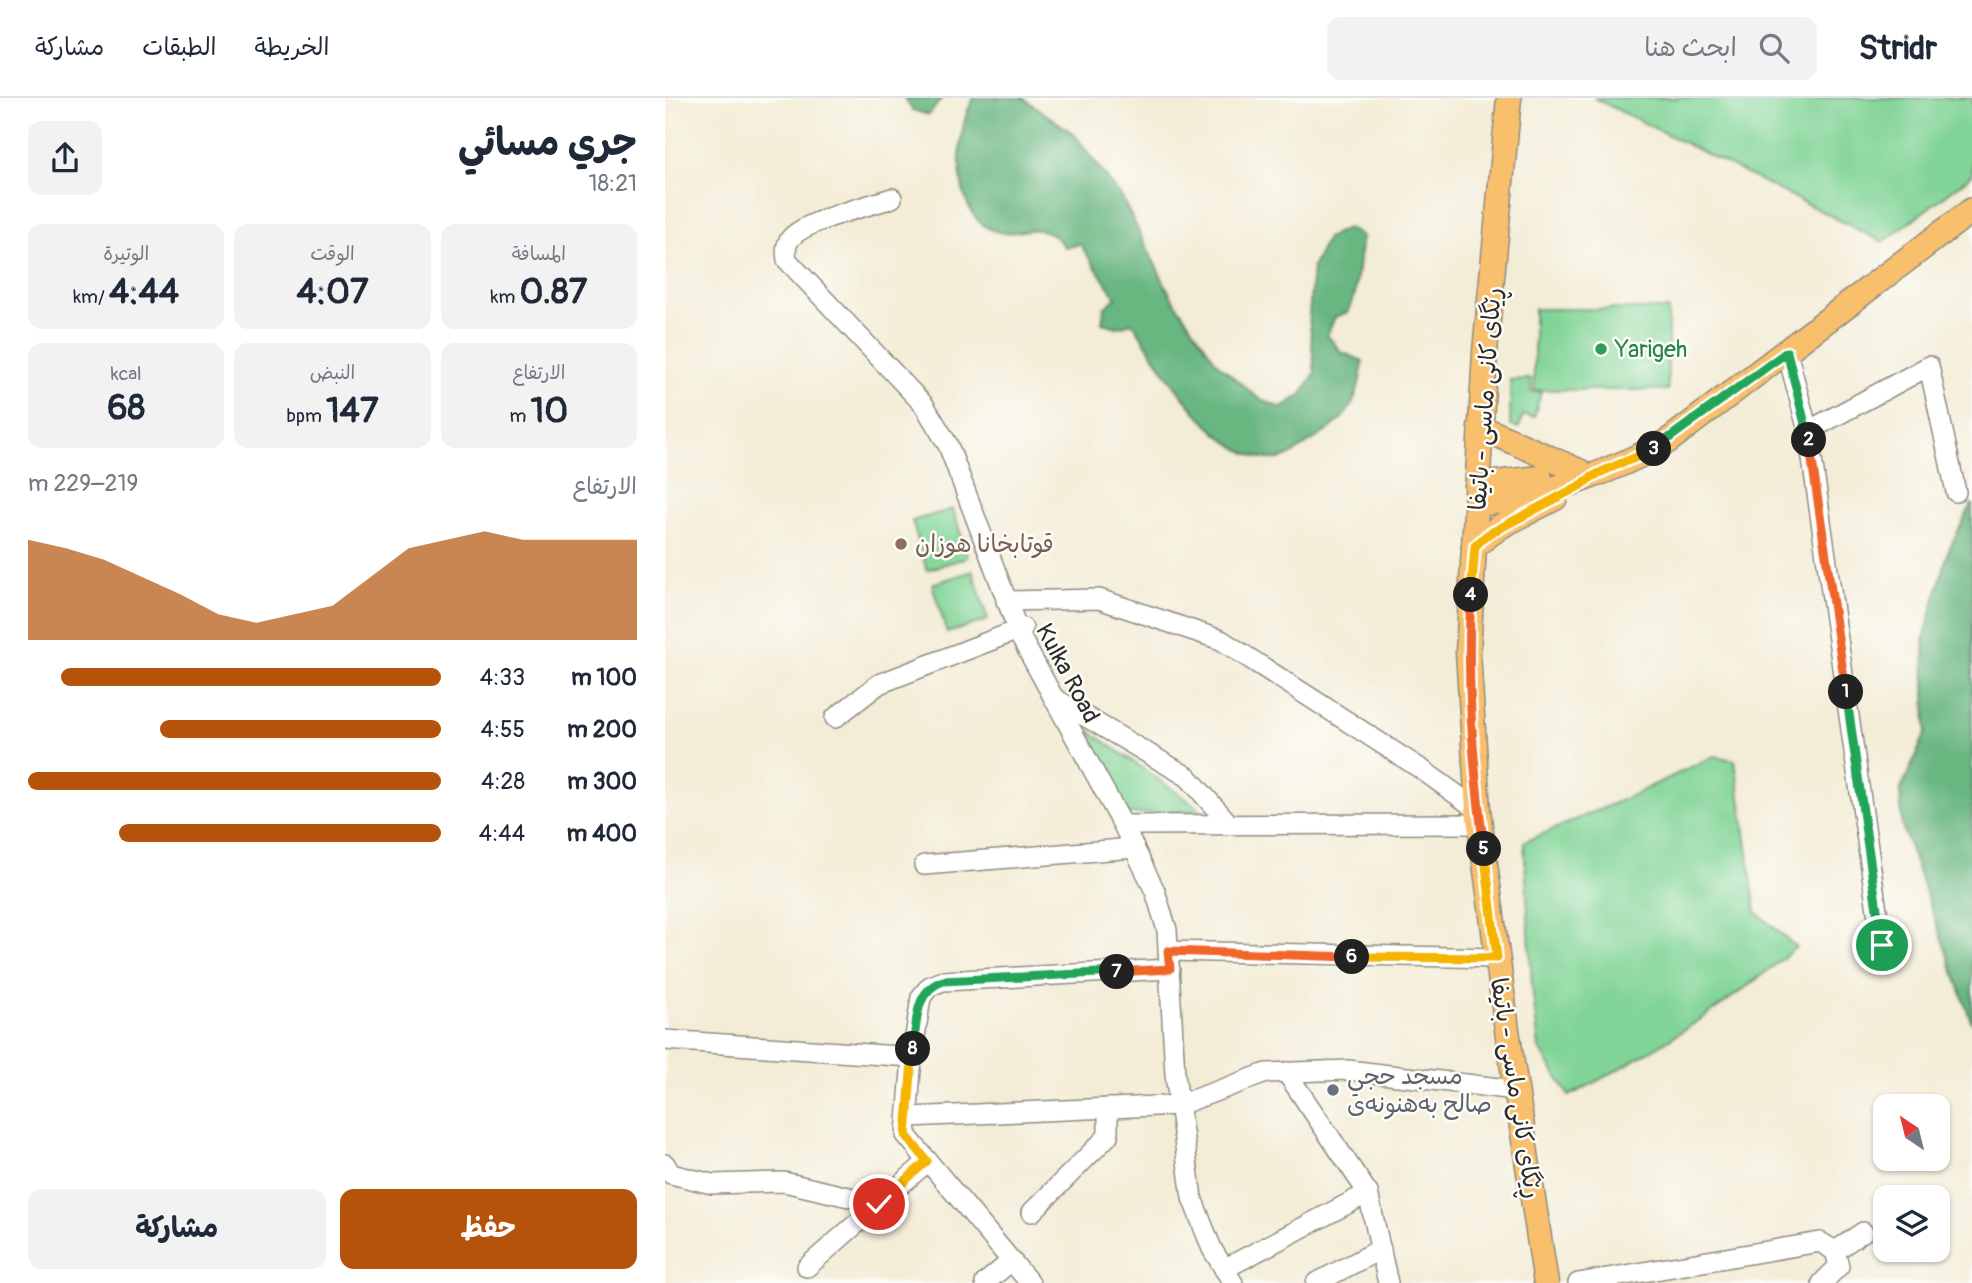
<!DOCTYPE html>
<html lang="ar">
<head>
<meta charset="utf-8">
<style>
	:root { --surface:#fff; --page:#f2f2f3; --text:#1f2937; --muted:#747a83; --line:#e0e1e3; --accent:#b45309 }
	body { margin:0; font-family:Pangolin,"Playpen Sans Arabic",sans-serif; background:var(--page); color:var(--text); direction:rtl; height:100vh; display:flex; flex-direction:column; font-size:26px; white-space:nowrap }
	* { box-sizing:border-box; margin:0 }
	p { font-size:23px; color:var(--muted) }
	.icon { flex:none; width:38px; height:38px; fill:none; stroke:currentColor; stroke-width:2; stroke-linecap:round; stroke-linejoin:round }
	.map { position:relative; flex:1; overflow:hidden; direction:ltr }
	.side { display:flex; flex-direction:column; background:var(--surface); width:665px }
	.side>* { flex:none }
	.needle { width:46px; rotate:325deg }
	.buttons { position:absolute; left:1208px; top:996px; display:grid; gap:14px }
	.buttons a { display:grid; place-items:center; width:77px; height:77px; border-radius:14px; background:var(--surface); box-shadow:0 2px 5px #0004; font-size:35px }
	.pin { position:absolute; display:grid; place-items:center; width:60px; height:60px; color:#fff; margin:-30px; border:4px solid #fff; border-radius:50%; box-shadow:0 2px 7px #0007 }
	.km { position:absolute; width:35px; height:35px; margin:-18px; border-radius:50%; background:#222; color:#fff; font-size:19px; line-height:35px; text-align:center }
	.round { display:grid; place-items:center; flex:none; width:74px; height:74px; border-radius:14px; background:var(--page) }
	.overview { display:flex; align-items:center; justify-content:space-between; height:119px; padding:0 28px }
	h1 { font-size:38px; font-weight:700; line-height:52px }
	.figures { display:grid; grid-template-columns:repeat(3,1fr); gap:10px; height:119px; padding:7px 28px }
	.figures div { display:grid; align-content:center; border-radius:14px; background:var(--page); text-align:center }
	.figures b { font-size:35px; font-weight:700 }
	.figures small { font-size:19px; font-weight:400 }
	.figures p { font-size:19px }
	.chart { height:196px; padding:14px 28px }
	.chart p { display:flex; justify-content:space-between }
	.chart svg { width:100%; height:126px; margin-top:7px; fill:var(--accent); opacity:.7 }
	.primary-button { display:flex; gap:14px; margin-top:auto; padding:14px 28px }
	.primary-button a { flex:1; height:80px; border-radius:14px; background:var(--accent); color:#fff; font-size:28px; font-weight:700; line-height:80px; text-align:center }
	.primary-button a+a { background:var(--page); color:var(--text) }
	ul { padding:0 28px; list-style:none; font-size:23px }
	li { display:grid; grid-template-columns:112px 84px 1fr; align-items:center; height:52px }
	li i { height:18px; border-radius:9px; background:var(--accent) }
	header { display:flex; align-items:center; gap:42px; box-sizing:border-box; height:98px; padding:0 35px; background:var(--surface); border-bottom:2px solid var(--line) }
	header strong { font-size:33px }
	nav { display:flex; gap:38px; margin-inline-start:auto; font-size:24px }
	.search { width:490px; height:63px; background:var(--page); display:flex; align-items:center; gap:18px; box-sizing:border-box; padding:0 24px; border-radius:14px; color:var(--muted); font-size:26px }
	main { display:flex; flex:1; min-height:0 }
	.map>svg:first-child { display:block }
	.green { fill:#81d497; stroke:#568061; stroke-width:2 }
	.forest { fill:#68b680; stroke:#4a7056; stroke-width:2 }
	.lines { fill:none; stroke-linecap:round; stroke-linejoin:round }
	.minor-casing { stroke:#8f8c80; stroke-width:22 }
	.major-casing { stroke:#8f8c80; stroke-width:27 }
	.minor { stroke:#fff; stroke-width:19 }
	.major { stroke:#f8bf6c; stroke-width:24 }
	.split-1-casing { stroke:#fff; stroke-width:14 }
	.split-2-casing { stroke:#fff; stroke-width:14 }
	.split-3-casing { stroke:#fff; stroke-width:14 }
	.split-4-casing { stroke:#fff; stroke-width:14 }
	.split-5-casing { stroke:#fff; stroke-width:14 }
	.split-6-casing { stroke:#fff; stroke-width:14 }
	.split-7-casing { stroke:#fff; stroke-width:14 }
	.split-8-casing { stroke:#fff; stroke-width:14 }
	.split-9-casing { stroke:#fff; stroke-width:14 }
	.split-1 { stroke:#22a559; stroke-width:9 }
	.split-2 { stroke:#f0652b; stroke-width:9 }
	.split-3 { stroke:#22a559; stroke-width:9 }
	.split-4 { stroke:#f5b400; stroke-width:9 }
	.split-5 { stroke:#f0652b; stroke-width:9 }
	.split-6 { stroke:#f5b400; stroke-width:9 }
	.split-7 { stroke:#f0652b; stroke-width:9 }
	.split-8 { stroke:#22a559; stroke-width:9 }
	.split-9 { stroke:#f5b400; stroke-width:9 }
	.leisure-dot { fill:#2e9e5b; stroke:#fdfcf7; stroke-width:2.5 }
	.education-dot { fill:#8d6e63; stroke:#fdfcf7; stroke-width:2.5 }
	.worship-dot { fill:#6b7280; stroke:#fdfcf7; stroke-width:2.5 }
	.labels { text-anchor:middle; stroke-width:5; stroke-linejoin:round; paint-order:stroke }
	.leisure-label { font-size:24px; fill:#27864d; stroke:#fdfcf7; text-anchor:start }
	.street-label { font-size:24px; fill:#2b2b2b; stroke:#fdfcf7 }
	.education-label { font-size:24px; fill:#785e54; stroke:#fdfcf7; text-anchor:start }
	.worship-label { font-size:24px; fill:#5b616d; stroke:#fdfcf7; text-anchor:start }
</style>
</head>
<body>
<header>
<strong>Stridr</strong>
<div class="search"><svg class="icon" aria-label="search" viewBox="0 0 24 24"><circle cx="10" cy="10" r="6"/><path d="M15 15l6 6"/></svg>ابحث هنا</div>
<nav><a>الخريطة</a><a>الطبقات</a><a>مشاركة</a></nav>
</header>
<main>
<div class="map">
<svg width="1307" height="1185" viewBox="0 0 1307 1185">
	<rect width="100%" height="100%" fill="#fdfcf7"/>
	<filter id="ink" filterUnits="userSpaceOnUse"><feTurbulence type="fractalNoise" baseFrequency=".0143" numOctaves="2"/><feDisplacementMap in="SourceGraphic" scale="14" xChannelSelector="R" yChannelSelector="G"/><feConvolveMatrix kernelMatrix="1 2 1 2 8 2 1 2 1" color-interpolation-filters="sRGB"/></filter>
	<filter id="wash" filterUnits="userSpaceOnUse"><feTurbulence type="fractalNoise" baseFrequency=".00686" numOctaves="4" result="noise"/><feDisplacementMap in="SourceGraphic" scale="28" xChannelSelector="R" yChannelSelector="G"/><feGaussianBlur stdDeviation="1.57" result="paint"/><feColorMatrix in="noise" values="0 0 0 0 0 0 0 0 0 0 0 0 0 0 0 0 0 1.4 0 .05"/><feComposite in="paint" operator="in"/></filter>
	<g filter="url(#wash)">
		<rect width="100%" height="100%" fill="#f3ecd6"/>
		<g class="green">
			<path d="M929 0H1307V77L1218 144Z"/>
			<rect x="869" y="211" width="134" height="81"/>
			<path d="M866 281V294H876L869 319 858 317 854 330 845 327V282Z"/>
			<path d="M288 411 303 459 262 472 247 423Z"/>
			<path d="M308 473 323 522 282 535 267 486Z"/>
			<path d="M405 619 538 713 460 716Z"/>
			<path d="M1049 658 1070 662 1091 814 1131 849C1062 909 985 956 904 998L874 950 867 888 859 744 966 698Z"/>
		</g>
		<g class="forest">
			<path d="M240 0H277L264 17 247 12Z"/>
			<path d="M309 0H358L409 36 457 100 507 200 552 265 593 300 616 310 637 296 650 275 644 218 648 168 662 140 682 130 697 138 690 196 683 214 670 219 662 237 676 254 698 263C693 305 684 321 646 343 637 349 624 360 614 361 553 367 496 269 468 225L452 229 437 225 439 210 451 200 415 146 400 150C374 113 355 146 323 130 286 111 290 29 309 0Z"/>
			<path d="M1307 405V926L1237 728 1235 694 1261 634 1259 541 1283 453Z"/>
		</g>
	</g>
	<g filter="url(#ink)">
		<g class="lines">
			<defs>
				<g id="minor">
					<path d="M227 100C204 108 138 123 125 141 120 148 121 155 122 162L259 307 283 347 356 540 458 727 490 793 502 832 510 976 527 1100 547 1151 568 1185"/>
					<path d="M1122 254 1143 333 1217 847"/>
					<path d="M1143 333 1264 268 1291 394"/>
					<path d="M341 503 434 501 556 542 756 671 813 712"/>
					<path d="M389 600 523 679 565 727"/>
					<path d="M170 620 214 586 358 530"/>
					<path d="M458 727 816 726"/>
					<path d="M259 767 469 750"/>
					<path d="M503 853 832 860"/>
					<path d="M0 942 247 959"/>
					<path d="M621 974 703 1095 723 1185"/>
					<path d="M244 1019 514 1007 601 975 683 972 851 992"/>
					<path d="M0 1066 6 1076 47 1086 119 1084 214 1106"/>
					<path d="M367 1114 443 1038V1010"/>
					<path d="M1170 1153 1198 1134"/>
					<path d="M142 1169 263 1063"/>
					<path d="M559 1171 703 1095"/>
					<path d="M320 1185 345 1164"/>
					<path d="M365 1185 241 1037 247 959 256 899 265 888 278 883 505 871"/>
					<path d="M651 1185 716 1151"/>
					<path d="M913 1185 1155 1144 1170 1153 1174 1168 1157 1185"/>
				</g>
				<g id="major">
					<path d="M844 0 820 254 803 554 813 712 842 932 881 1185"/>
					<path d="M815 329 916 374"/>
					<path d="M812 387 875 380"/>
					<path d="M812 406C878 399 945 375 1003 343L1307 112"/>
					<path d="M809 448 836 428 890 400"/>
				</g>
			</defs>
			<use href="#minor" class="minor-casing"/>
			<use href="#major" class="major-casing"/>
			<use href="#minor" class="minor"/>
			<use href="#major" class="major"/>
		</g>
	</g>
	<g class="lines" filter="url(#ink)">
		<defs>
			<path id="split-1" d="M1181 594 1217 847"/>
			<path id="split-2" d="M1144 342 1181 594"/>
			<path id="split-3" d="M989 351 1122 254 1144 342"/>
			<path id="split-4" d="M806 497 810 448 822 437 918 386C930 373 969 362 989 351"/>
			<path id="split-5" d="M806 497C801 582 808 666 819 751"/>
			<path id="split-6" d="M687 859 832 860 819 751"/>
			<path id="split-7" d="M452 874 505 871 503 853 687 859"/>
			<path id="split-8" d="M248 951C252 925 249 893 278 883L452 874"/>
			<path id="split-9" d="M214 1106 262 1063 241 1037 248 951"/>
		</defs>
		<use href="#split-1" class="split-1-casing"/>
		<use href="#split-2" class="split-2-casing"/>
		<use href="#split-3" class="split-3-casing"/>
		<use href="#split-4" class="split-4-casing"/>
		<use href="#split-5" class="split-5-casing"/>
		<use href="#split-6" class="split-6-casing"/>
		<use href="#split-7" class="split-7-casing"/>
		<use href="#split-8" class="split-8-casing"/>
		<use href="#split-9" class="split-9-casing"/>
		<use href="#split-1" class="split-1"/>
		<use href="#split-2" class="split-2"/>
		<use href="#split-3" class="split-3"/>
		<use href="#split-4" class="split-4"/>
		<use href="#split-5" class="split-5"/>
		<use href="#split-6" class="split-6"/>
		<use href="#split-7" class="split-7"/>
		<use href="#split-8" class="split-8"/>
		<use href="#split-9" class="split-9"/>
	</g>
	<circle class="leisure-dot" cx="936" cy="251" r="7"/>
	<circle class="education-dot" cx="236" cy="446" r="7"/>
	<circle class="worship-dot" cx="668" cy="992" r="7"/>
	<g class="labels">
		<g class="leisure-label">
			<text x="950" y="259">Yarigeh</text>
		</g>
		<g class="street-label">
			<text transform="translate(820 301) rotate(-86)" y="8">ڕێگای کانی ماسی - باتيفا</text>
			<text transform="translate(403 575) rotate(62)" y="8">Kulka Road</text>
			<text transform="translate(851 990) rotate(81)" y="8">ڕێگای کانی ماسی - باتيفا</text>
		</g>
		<g class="education-label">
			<text x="250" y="454">قوتابخانا هوزان</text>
		</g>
		<g class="worship-label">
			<text x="682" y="986">مسجد حجي<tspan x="682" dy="28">صالح بەھنونەی</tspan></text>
		</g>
	</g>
</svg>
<div class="buttons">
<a><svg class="needle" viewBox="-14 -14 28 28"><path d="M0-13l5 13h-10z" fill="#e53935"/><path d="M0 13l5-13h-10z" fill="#747a83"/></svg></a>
<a><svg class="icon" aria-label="layers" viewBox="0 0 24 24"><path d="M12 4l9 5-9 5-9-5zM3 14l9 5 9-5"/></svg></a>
</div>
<div class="pin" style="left:1217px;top:847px;background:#1e9e55"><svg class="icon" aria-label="arrive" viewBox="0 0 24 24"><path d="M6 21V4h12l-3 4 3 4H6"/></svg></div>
<div class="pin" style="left:214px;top:1106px;background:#d93025"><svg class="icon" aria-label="check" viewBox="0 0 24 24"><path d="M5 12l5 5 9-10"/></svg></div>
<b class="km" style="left:1181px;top:594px">1</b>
<b class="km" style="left:1144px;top:342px">2</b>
<b class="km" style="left:989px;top:351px">3</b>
<b class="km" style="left:806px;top:497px">4</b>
<b class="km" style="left:819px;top:751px">5</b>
<b class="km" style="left:687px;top:859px">6</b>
<b class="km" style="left:452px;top:874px">7</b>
<b class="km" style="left:248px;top:951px">8</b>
</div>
<section class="side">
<div class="overview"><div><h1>جري مسائي</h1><p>18:21</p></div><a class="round"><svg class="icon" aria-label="share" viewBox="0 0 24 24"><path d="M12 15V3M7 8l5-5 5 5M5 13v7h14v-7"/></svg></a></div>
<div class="figures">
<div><p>المسافة</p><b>0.87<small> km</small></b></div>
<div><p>الوقت</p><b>4:07</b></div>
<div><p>الوتيرة</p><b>4:44<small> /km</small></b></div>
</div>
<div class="figures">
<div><p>الارتفاع</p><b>10<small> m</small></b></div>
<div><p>النبض</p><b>147<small> bpm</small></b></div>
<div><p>kcal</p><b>68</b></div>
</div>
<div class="chart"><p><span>الارتفاع</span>219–229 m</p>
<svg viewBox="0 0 160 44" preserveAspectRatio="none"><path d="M0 44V9L10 12L20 16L30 22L40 28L50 35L60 38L70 35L80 32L90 22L100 12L110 9L120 6L130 9L140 9L150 9L160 9V44z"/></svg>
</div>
<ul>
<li><b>100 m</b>4:33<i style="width:92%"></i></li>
<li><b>200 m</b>4:55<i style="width:68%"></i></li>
<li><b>300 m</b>4:28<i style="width:100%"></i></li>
<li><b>400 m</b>4:44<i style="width:78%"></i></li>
</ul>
<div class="primary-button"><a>حفظ</a><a>مشاركة</a></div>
</section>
</main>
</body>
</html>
